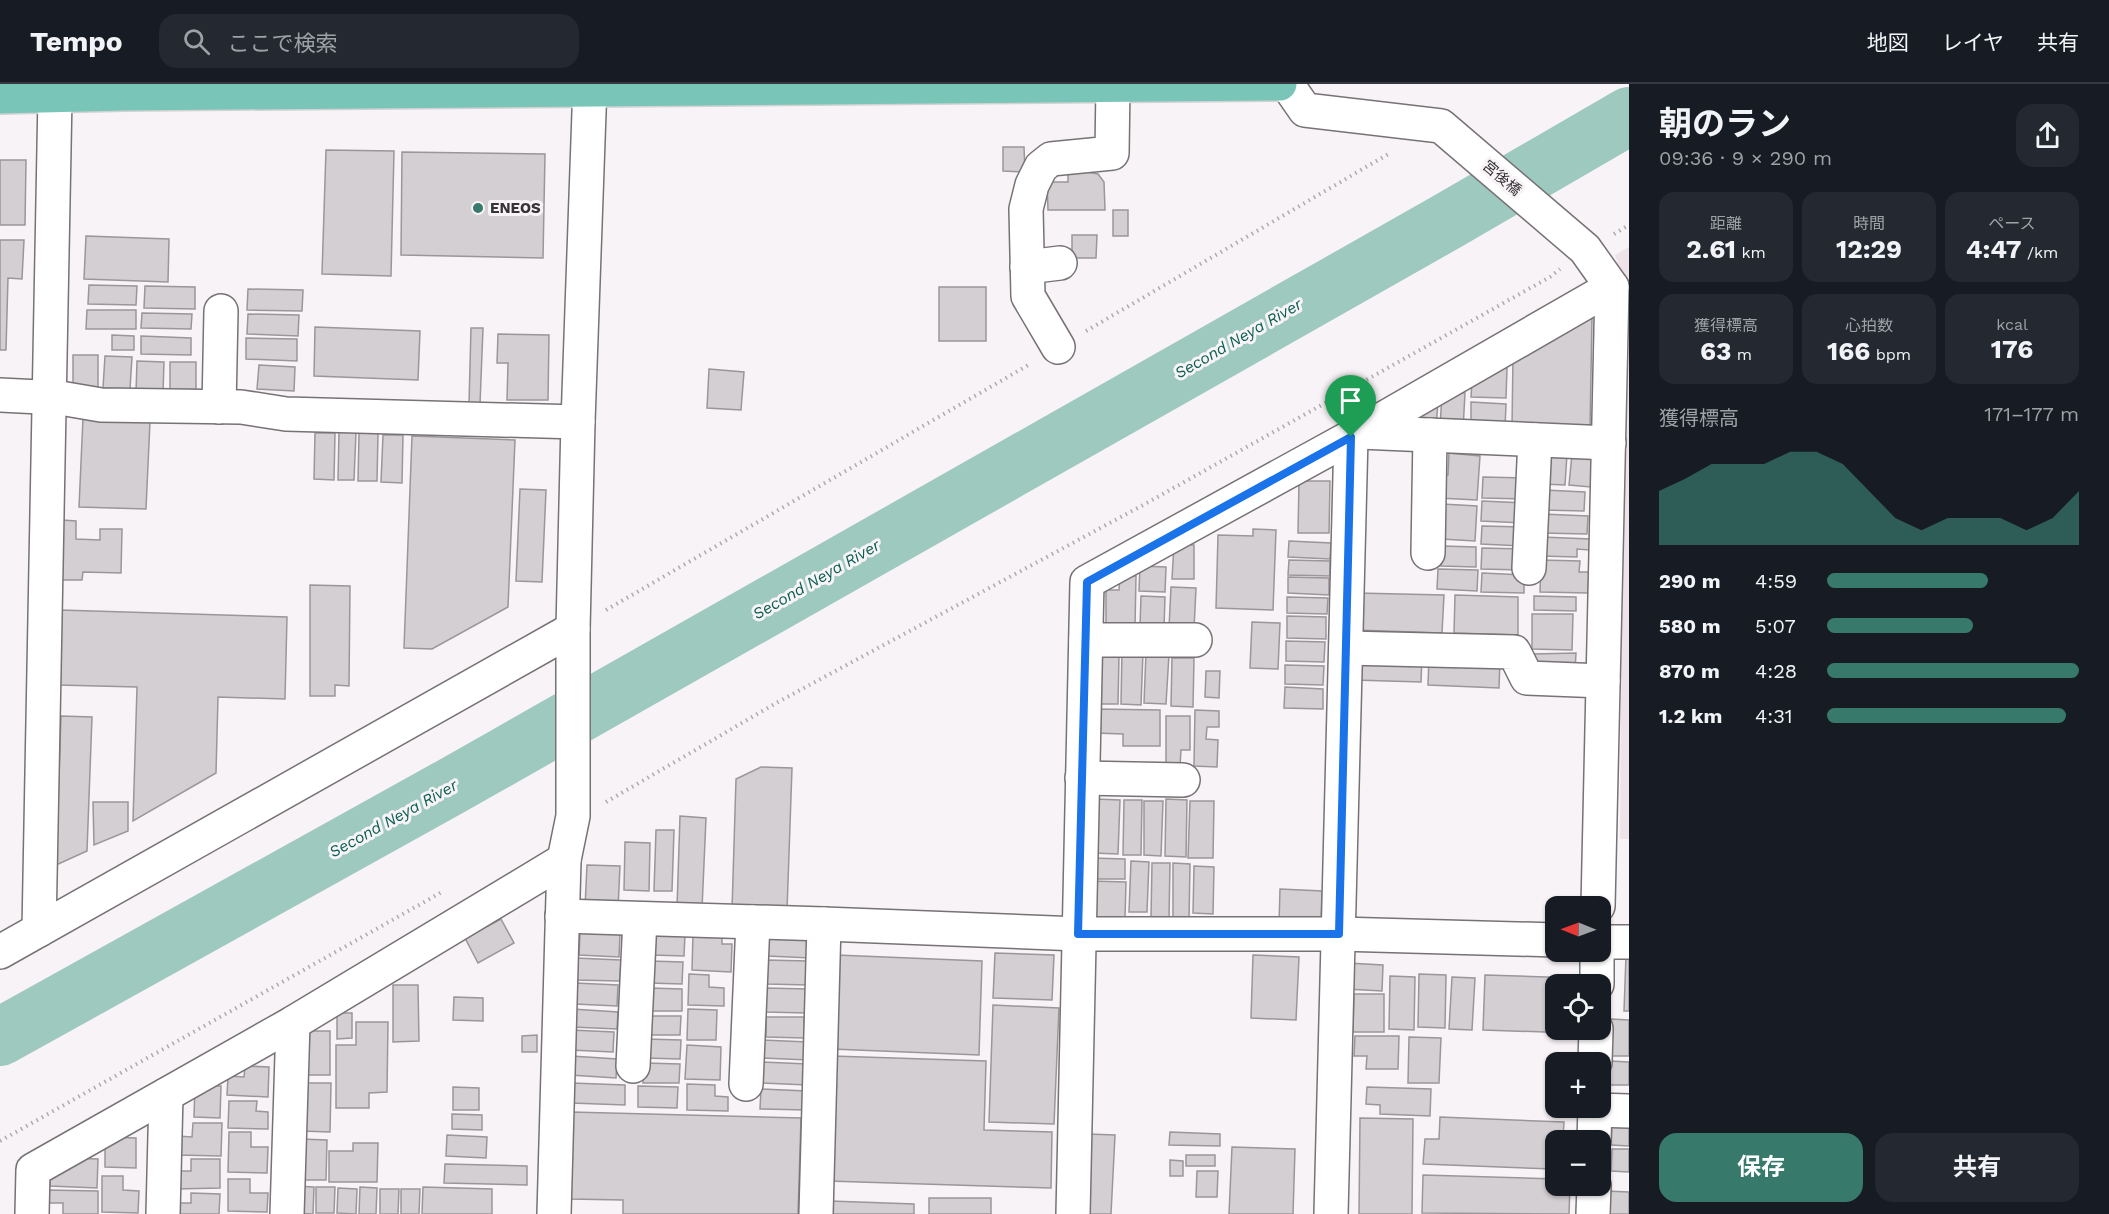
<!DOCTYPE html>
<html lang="ja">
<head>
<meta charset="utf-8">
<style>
	:root { --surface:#171b24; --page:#242831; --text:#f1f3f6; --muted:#9ea1a6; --line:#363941; --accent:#377a6c }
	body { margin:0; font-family:"Work Sans","Noto Sans JP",sans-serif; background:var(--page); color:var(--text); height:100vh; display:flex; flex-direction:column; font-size:22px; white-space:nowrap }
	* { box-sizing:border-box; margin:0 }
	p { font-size:20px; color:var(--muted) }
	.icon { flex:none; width:33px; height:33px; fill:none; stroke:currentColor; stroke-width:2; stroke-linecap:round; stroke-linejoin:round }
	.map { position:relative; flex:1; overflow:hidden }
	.sheet { display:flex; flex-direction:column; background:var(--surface); width:480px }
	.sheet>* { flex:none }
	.needle { width:39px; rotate:271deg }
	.controls { position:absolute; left:1545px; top:812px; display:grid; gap:12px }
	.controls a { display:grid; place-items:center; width:66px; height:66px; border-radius:12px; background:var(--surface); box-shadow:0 2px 4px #0004; font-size:30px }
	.pin { position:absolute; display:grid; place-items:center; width:51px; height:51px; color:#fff; margin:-62px -26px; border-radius:50% 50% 50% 0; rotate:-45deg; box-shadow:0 0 6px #0007 }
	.pin .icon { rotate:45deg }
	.round { display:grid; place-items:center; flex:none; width:63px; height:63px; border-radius:18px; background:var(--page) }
	.overview { display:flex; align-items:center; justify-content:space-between; height:102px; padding:0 30px }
	h1 { font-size:33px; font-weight:700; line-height:45px }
	.stats { display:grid; grid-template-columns:repeat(3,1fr); gap:9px; height:102px; padding:6px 30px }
	.stats div { display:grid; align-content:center; border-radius:15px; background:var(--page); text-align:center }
	.stats b { font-size:26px; font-weight:700 }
	.stats small { font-size:16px; font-weight:400 }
	.stats p { font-size:16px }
	.chart { height:168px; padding:12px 30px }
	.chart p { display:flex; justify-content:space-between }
	.chart svg { width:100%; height:108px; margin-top:6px; fill:var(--accent); opacity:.7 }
	.action { display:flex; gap:12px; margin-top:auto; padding:12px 30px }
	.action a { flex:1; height:69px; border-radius:18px; background:var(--accent); color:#fff; font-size:24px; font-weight:700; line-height:69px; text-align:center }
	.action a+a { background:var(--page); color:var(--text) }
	ul { padding:0 30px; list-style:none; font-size:20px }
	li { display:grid; grid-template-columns:96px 72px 1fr; align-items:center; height:45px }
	li i { height:15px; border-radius:8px; background:var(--accent) }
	header { display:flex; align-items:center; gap:36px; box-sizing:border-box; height:84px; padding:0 30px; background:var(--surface); border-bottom:2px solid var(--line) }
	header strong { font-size:28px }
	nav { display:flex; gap:33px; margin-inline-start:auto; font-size:21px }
	.search { width:420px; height:54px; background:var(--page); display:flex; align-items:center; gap:15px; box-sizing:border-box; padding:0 21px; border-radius:18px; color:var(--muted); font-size:22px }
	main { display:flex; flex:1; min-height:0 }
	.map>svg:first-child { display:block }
	.built { fill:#efe3ea }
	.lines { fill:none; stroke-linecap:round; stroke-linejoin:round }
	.river { stroke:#9ec9be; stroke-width:58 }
	.building { fill:#d4cfd2; stroke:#9a9699; stroke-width:1.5 }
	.minor-casing { stroke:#767275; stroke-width:36 }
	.major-casing { stroke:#d3d2d3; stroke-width:36 }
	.path { stroke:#aeaaad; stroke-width:4; stroke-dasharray:1.5 4.5; stroke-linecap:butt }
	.minor { stroke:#fff; stroke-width:33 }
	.major { stroke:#79c6b9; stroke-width:33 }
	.route-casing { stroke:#fff; stroke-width:12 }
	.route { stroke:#1a73e8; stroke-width:8 }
	.poi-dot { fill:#377a6c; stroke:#f8f3f6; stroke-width:2 }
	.labels { text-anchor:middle; stroke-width:6; stroke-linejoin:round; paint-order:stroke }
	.street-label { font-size:15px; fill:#353435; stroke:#f8f3f6 }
	.poi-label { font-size:15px; font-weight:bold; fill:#353435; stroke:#f8f3f6; text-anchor:start }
	.water-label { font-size:16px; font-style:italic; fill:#085f51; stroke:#f8f3f6 }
</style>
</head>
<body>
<header>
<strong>Tempo</strong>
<div class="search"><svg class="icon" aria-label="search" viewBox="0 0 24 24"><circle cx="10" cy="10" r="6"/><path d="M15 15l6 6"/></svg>ここで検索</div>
<nav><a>地図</a><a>レイヤ</a><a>共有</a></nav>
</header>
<main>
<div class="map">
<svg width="1629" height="1130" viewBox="0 0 1629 1130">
	<rect width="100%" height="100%" fill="#f8f3f6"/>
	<path class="built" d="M1629 163V755H1620L1624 199 1615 171Z"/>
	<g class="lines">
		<path class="river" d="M0 953 450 703 1448 137 1629 32"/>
	</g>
	<g class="building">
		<path d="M1003 63H1024L1025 88 1003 87Z"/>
		<path d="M326 66 394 67 391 192 322 190Z"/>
		<path d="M402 68 545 70 543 174 401 171Z"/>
		<path d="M0 76H26L25 141H0Z"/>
		<path d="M1082 87 1098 90 1104 98 1105 126H1048L1047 98H1068V88Z"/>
		<rect x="1113" y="126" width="15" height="26"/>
		<path d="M1072 151H1097L1096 174H1072Z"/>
		<path d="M86 152 169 155 168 198 84 195Z"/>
		<path d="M0 156H24L22 195 8 194 6 266H0Z"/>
		<path d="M89 201 137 202 136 221 88 220Z"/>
		<path d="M145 202 195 203V225L144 224Z"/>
		<rect x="939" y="203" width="47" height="54"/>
		<path d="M248 205 303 206 302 227 247 226Z"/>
		<path d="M87 226H136V245H86Z"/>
		<path d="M142 229 192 230 191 245 141 244Z"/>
		<path d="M248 230 299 231 298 252 247 250Z"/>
		<path d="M1592 234 1590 345 1512 343 1513 272Z"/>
		<path d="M315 243 420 247 418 296 314 292Z"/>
		<path d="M471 244H483L480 320H469Z"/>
		<path d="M498 250 549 251 548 316H507L508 279H497Z"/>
		<path d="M112 251 134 252V266H112Z"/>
		<path d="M141 252 191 254V271L141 270Z"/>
		<path d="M246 254 297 255V277L246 275Z"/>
		<path d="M73 271H98V305L73 304Z"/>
		<path d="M105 272 132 273 130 305 103 304Z"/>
		<path d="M137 277 164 278 163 308H136Z"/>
		<path d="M170 278H196V309L170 308Z"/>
		<path d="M259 281 295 283 294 307 257 305Z"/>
		<path d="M1481 283 1507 284 1506 314 1471 313 1472 297Z"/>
		<path d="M709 285 744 288 741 326 707 324Z"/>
		<path d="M1442 308 1465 309 1463 346 1440 345Z"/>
		<path d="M1438 317 1436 344 1397 341Z"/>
		<path d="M1471 318 1506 320 1505 344 1471 342Z"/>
		<path d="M83 334 150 337 146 425 79 423Z"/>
		<path d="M339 348H356L354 396H338Z"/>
		<path d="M315 349H335L334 396 314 395Z"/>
		<path d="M359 349H378L377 397H358Z"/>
		<path d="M383 351H403L402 399 381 398Z"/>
		<path d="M412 352 515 356 508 523 432 565 404 564Z"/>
		<path d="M1449 369 1480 372 1477 416 1438 414 1440 390 1448 391Z"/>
		<path d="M1544 370H1567L1565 401 1542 400Z"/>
		<path d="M1572 370 1594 372 1591 403 1569 401Z"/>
		<path d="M1483 393 1525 394V415L1482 414Z"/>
		<path d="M1299 397H1330L1329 449H1298Z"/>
		<path d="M520 405 546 406 542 498 516 497Z"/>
		<path d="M1544 406 1585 408 1584 427 1543 426Z"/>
		<path d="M1482 417 1525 419 1524 439 1481 437Z"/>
		<path d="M1442 420 1477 422 1475 457 1441 455Z"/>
		<path d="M1542 430 1588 432 1587 450 1541 449Z"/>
		<path d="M62 436 76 437V455L100 456V445H122L121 489 83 488 82 496H60Z"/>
		<path d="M1482 442 1522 443 1521 462 1481 460Z"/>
		<path d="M1253 445 1276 446 1273 526 1216 524 1218 451 1253 452Z"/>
		<path d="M1542 453 1590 455 1589 466 1577 465V473L1541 472Z"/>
		<path d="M1289 457 1331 459 1330 475 1288 473Z"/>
		<path d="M1174 460 1194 461V495H1172Z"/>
		<path d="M1442 462 1476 463V483L1441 482Z"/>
		<path d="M1482 464 1523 465 1522 486 1481 485Z"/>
		<path d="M1289 476 1330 477V492L1288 491Z"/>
		<path d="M1541 476 1580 477 1579 488H1589L1588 509 1540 508Z"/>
		<path d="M1140 482 1166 483 1165 508 1139 507Z"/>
		<path d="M1438 485 1478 486 1477 507 1437 505Z"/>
		<path d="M1482 489 1524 491V509L1481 508Z"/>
		<path d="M1120 492H1136L1135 543 1106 542V506H1119Z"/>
		<path d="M1288 493 1329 494V511L1288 509Z"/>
		<path d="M310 501 350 502 349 602 335 601V612H310Z"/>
		<path d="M1171 503 1196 504 1194 545 1169 544Z"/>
		<path d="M1356 509 1444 511 1442 549 1355 546Z"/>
		<path d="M1455 511 1518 513V551L1454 549Z"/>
		<path d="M1141 512 1165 513 1164 543H1140Z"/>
		<path d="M1534 512 1576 513V527L1534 526Z"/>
		<path d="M1287 513 1328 514 1327 530 1287 529Z"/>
		<path d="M60 526 287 533 285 615 218 613 216 689 133 737 137 603 58 601Z"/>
		<path d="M1532 530H1573L1572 566 1532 565Z"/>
		<path d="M1287 532 1326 533V555L1287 554Z"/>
		<path d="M1252 538 1280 539 1278 585 1250 584Z"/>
		<path d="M1286 557 1325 558 1324 578 1286 577Z"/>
		<path d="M1122 567 1143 568 1141 621 1121 620Z"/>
		<path d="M1146 569 1169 570 1166 620 1144 619Z"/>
		<path d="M1576 569 1575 586 1533 587V570Z"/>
		<path d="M1097 571H1119L1118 620H1096Z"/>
		<path d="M1355 571 1422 573 1421 598 1354 596Z"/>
		<path d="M1429 573 1500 576 1499 604 1428 601Z"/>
		<path d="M1172 574H1194L1193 623 1171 622Z"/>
		<path d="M1285 581 1324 582 1323 601 1285 600Z"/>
		<path d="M1206 587H1220L1219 614 1205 613Z"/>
		<path d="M1285 603 1323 605V625L1284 624Z"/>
		<path d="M1095 625 1160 626V662H1123V650L1095 649Z"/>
		<path d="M1195 626 1219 627V643H1207L1206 655 1218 656 1217 683 1194 682Z"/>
		<path d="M61 632 92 633 87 767 56 781Z"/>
		<path d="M1166 632H1190V666H1181L1180 682H1166Z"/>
		<path d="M761 683 792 684 787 827 732 826 736 695Z"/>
		<path d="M1095 715 1120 716 1118 770 1093 769Z"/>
		<path d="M1166 715 1187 716 1186 773 1165 772Z"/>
		<path d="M1124 716H1142L1141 771H1123Z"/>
		<path d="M1144 717H1163L1161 772 1144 771Z"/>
		<path d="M1190 717H1214L1213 774H1188Z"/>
		<path d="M93 718H128V747L94 761Z"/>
		<path d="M680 732 706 734 702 825 677 824Z"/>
		<path d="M656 746H674L672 807H654Z"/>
		<path d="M625 758 650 759 649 807 624 806Z"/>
		<path d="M1092 774 1125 775V795H1092Z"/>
		<path d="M1131 777 1149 778 1147 828H1129Z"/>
		<path d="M1152 779H1170L1169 834H1151Z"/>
		<path d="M1173 779 1190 780 1189 836H1173Z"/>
		<path d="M587 781 620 782 618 825 585 824Z"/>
		<path d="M1194 782 1214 783 1213 830 1193 829Z"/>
		<path d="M1090 797 1126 798 1125 833H1090Z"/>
		<path d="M1280 805 1322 807 1321 842 1279 840Z"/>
		<path d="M501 835 514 859 478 879 465 854Z"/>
		<path d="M580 849 620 850 619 873 579 871Z"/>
		<path d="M653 850H685L684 872 652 871Z"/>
		<path d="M693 850 722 851V860H732L731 888 692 886Z"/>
		<path d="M769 850 811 853 810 874 768 872Z"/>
		<path d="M995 869 1054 871 1052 916 993 914Z"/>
		<path d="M836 871 982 877 979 971 832 965Z"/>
		<path d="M1253 871 1299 873 1296 936 1251 934Z"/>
		<path d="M1626 872H1629V927H1624Z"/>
		<path d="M575 874 621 876 620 897 574 896Z"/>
		<path d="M766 876 808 877V901L766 900Z"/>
		<path d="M649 877 683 878 682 900 649 899Z"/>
		<path d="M1347 879 1383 881 1382 907 1346 905Z"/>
		<path d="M689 890 709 891V903L724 904V922L688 921Z"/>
		<path d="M1419 890 1446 891 1445 944 1418 943Z"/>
		<path d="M1485 891 1575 894V900H1556V945H1573V949L1483 946Z"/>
		<path d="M1390 892 1415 893 1414 946 1389 945Z"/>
		<path d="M1452 893 1475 894 1472 946 1449 945Z"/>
		<path d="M575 899 618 901 617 922 575 920Z"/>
		<path d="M393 901H418L419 957 393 958Z"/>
		<path d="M649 904 682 905V927H648Z"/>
		<path d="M766 904 808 905 807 929 765 928Z"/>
		<path d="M1354 910H1384V948H1353Z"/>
		<path d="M454 913 483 914V937L453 936Z"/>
		<path d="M993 921 1059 924 1054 1040 989 1038Z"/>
		<path d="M572 925 618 928 617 945 572 943Z"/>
		<path d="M688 925 717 926 716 956H687Z"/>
		<path d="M337 929H352V954L337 955Z"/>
		<path d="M646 932H681L680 951H646Z"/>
		<path d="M766 933H804V954L766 953Z"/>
		<path d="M1611 935 1629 936V972H1610Z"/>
		<path d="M356 938H388L387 1008 369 1009V1024H336V961H356Z"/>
		<path d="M571 946 614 948 613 968 570 966Z"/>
		<rect x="302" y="947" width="28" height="44"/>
		<path d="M537 951V968H522V952Z"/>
		<path d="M1355 952H1399L1398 985H1366L1367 972H1354Z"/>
		<path d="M1409 953 1441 954 1439 999H1408Z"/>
		<path d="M645 955 681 956 680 975 644 974Z"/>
		<path d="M761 956 808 958V976L760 974Z"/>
		<path d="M687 961 721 963 720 996 685 995Z"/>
		<path d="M571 972 617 975 616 994 570 991Z"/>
		<path d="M832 972 986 977 984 1046 1052 1048 1051 1104 828 1097Z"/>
		<path d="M1610 977 1629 978V1001H1609Z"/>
		<path d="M762 978 808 980 807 1001 761 999Z"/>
		<path d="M644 979 680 980 679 999H643Z"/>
		<path d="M245 982 269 983 268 1013 227 1011 228 992 244 993Z"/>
		<path d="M302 999H331L330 1048 301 1047Z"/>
		<path d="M571 999 625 1001V1021L571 1019Z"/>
		<path d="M687 1000 715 1001V1012L728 1013V1027L687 1026Z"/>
		<path d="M195 1002H221L220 1034 194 1033Z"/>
		<path d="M638 1002 678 1003 677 1024 638 1023Z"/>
		<path d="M453 1003 479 1004V1026H453Z"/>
		<path d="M1367 1003 1431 1005 1430 1032 1380 1030V1021L1366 1020Z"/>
		<path d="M761 1005 806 1007V1026L760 1025Z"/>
		<path d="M229 1017H257L256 1027 268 1028V1045L228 1044Z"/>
		<path d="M571 1028 801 1034 798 1130H623V1116L569 1115Z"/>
		<path d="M452 1030 482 1031V1046L452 1045Z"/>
		<path d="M1440 1033 1564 1038 1563 1056H1556V1061H1554L1553 1085 1423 1080 1425 1055H1439Z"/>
		<path d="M1360 1034 1413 1035 1412 1130H1359Z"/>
		<path d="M193 1039H222L221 1072 177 1071V1052L192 1053Z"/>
		<path d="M1612 1040H1629V1062L1611 1061Z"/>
		<path d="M229 1048H251V1063H268L267 1089 228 1088Z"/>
		<path d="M1170 1048 1220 1050V1062L1169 1061Z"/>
		<path d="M1088 1050 1115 1051 1111 1130H1085Z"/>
		<path d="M447 1051 487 1053 486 1074 446 1072Z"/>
		<path d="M105 1053 136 1054V1084L105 1083Z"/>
		<path d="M301 1055 327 1056 326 1096H300Z"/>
		<path d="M353 1059H378L377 1098H329V1067H353Z"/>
		<path d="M1232 1063 1295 1065 1293 1130H1229Z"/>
		<path d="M1612 1065H1629V1088L1611 1087Z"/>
		<rect x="1186" y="1071" width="29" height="11"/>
		<path d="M67 1074 98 1075 97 1104 50 1102 51 1083Z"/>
		<path d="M191 1075H220V1104L175 1105V1087H191Z"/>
		<path d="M1170 1076 1183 1077V1092H1170Z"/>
		<path d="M445 1080 527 1082V1101L444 1099Z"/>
		<path d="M1197 1087H1218L1217 1113H1196Z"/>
		<path d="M1423 1091 1556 1095V1101H1570L1569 1130 1422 1129Z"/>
		<path d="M102 1092H123V1106L139 1107 138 1129 102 1128Z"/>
		<path d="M228 1095H250V1109H268L267 1128 228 1127Z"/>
		<path d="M295 1102 314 1103 313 1130 294 1129Z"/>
		<path d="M316 1103H335L334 1129H316Z"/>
		<path d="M360 1103 377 1104 376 1130H359Z"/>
		<path d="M423 1103 492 1105V1130H422Z"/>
		<path d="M338 1104 357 1105 356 1130 337 1129Z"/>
		<path d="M380 1105H399L398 1130H380Z"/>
		<path d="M401 1105H420L419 1130H401Z"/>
		<path d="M46 1106 98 1107V1130H63V1119H46Z"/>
		<path d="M1606 1107 1629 1108V1130H1605Z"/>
		<path d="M191 1109 220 1110 219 1130H174L175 1119H191Z"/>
		<rect x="929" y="1114" width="62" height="16"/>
		<path d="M830 1117 914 1120V1130H829Z"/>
	</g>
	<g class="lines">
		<defs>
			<g id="minor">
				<path d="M1287 0 1305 26 1441 42 1585 165 1612 203 1598 822"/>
				<path d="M1027 183 1060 179"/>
				<path d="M1058 263 1028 212 1026 125 1032 101 1041 83 1051 75 1112 69 1113 1"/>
				<path d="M0 311 60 314 101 321 241 323 286 330 578 338"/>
				<path d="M219 323 221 227"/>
				<path d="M1360 348 1609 359"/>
				<path d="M1428 469 1430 351"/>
				<path d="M1529 484 1535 356"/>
				<path d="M1086 556H1195"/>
				<path d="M1346 564 1514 568 1527 594 1603 597"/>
				<path d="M1082 694 1183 696"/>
				<path d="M562 832 824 840 1079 850H1339L1556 856"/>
				<path d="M39 846 55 12"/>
				<path d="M1600 858H1629"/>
				<path d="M0 868 573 545"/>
				<path d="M1597 900V867"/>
				<path d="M1595 978 1596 945"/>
				<path d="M633 982 640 835"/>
				<path d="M746 1000 753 838"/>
				<path d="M1595 1026 1629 1027"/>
				<path d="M1594 1056 1595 1023"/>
				<path d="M32 1130 33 1086 293 939 564 776"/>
				<path d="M163 1130 166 1011"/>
				<path d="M287 1130 293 939"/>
				<path d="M554 1130 564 776 573 732V545L578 338 590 0"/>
				<path d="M816 1130 824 840"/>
				<path d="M1073 1130 1087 498 1360 348 1612 203"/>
				<path d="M1331 1130 1351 353"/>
				<path d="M1593 1130 1594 1101"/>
			</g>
			<path id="major" d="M0 13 125 10 1280 0"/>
		</defs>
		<use href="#minor" class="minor-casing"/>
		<use href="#major" class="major-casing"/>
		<g class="path">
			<path d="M1614 150 1629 141"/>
			<path d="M1086 247 1390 69"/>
			<path d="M606 526 1030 280"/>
			<path d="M606 718 778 618 1145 420 1550 193 1560 185"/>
			<path d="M0 1057 442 808"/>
		</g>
		<use href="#minor" class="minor"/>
		<use href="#major" class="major"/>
	</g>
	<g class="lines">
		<defs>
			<path id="route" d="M1351 353 1339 850H1078L1087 498Z"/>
		</defs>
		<use href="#route" class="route-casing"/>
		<use href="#route" class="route"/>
	</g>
	<circle class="poi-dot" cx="478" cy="124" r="6"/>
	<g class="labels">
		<g class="street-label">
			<text transform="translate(1502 94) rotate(40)" y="5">宮後橋</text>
		</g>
		<g class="poi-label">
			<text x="490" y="129">ENEOS</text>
		</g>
		<g class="water-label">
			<text transform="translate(1238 254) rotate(-30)" y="6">Second Neya River</text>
			<text transform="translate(816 495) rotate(-30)" y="6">Second Neya River</text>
			<text transform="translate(393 734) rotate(-29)" y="6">Second Neya River</text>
		</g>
	</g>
</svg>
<div class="controls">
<a><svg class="needle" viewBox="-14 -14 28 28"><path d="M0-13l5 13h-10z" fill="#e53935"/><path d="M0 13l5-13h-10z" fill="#9ea1a6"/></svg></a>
<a><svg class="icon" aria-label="locate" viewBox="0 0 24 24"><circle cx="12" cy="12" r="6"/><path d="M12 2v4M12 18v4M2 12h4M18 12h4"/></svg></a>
<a>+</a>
<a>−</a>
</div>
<div class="pin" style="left:1351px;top:353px;background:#1e9e55"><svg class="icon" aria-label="arrive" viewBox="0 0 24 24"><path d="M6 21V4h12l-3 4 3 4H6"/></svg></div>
</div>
<section class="sheet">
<div class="overview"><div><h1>朝のラン</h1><p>09:36 · 9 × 290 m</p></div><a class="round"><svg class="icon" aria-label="share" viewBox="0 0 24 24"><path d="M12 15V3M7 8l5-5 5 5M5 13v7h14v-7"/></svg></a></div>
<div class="stats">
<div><p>距離</p><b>2.61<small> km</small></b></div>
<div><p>時間</p><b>12:29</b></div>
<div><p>ペース</p><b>4:47<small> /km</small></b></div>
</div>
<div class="stats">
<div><p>獲得標高</p><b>63<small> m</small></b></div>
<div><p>心拍数</p><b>166<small> bpm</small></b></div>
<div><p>kcal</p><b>176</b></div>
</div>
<div class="chart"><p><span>獲得標高</span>171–177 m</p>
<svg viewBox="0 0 160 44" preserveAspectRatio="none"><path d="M0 44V22L10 17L20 11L30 11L40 11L50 6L60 6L70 11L80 22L90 33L100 38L110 33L120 33L130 33L140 38L150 33L160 22V44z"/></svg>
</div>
<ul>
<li><b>290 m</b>4:59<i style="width:64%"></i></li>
<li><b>580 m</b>5:07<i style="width:58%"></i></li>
<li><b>870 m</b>4:28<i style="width:100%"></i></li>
<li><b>1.2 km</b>4:31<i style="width:95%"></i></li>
</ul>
<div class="action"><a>保存</a><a>共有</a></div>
</section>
</main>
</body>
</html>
